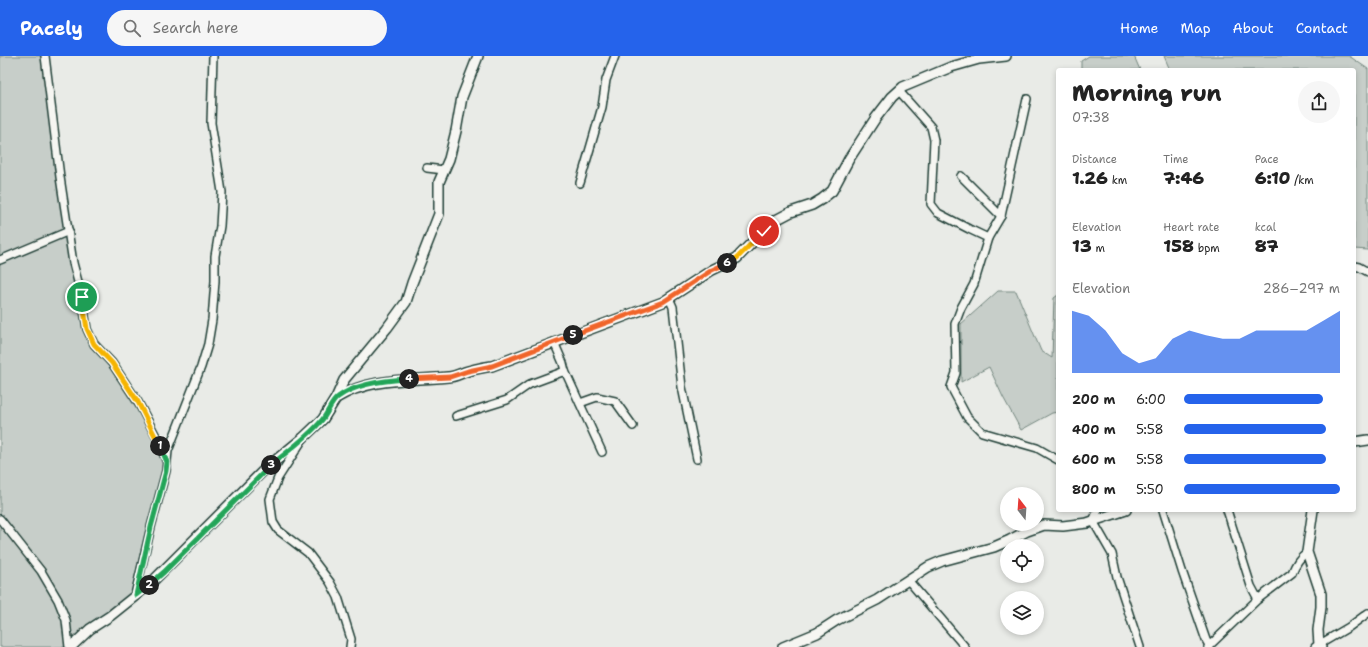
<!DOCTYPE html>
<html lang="en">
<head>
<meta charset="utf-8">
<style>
	:root { --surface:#fff; --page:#f6f6f6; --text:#222; --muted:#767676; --accent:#2563eb }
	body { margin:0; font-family:"Shantell Sans",sans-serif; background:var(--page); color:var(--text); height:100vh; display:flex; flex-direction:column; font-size:15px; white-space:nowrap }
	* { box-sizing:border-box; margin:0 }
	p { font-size:13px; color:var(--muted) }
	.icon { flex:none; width:22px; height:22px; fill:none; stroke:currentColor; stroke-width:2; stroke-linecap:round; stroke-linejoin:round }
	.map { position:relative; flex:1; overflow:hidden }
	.side { position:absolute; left:1056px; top:12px; width:300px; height:444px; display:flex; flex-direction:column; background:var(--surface); border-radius:4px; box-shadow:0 2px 6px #0003 }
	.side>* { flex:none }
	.needle { width:26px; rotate:343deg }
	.tools { position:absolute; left:1000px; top:431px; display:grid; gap:8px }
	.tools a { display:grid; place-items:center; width:44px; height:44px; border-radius:50%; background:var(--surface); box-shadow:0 2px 6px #0003; font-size:20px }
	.pin { position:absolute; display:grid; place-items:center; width:34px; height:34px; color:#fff; margin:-17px; border:2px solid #fff; border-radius:50%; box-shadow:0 1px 4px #0007 }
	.km { position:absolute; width:20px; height:20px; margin:-10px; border-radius:50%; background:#222; color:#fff; font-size:11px; line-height:20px; text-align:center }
	.round { display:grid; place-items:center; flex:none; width:42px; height:42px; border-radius:21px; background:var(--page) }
	.summary { display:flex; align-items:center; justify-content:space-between; height:68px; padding:0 16px }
	h1 { font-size:22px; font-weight:800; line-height:30px }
	.figures { display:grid; grid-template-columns:repeat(3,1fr); gap:6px; height:68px; padding:4px 16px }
	.figures div { display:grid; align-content:center }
	.figures b { font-size:17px; font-weight:800 }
	.figures small { font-size:11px; font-weight:400 }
	.figures p { font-size:11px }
	.chart { height:112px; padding:8px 16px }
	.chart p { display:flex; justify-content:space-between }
	.chart svg { width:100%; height:72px; margin-top:4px; fill:var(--accent); opacity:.7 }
	ul { padding:0 16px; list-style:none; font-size:13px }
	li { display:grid; grid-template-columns:64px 48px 1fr; align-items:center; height:30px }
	li i { height:10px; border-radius:5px; background:var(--accent) }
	header { display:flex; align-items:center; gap:24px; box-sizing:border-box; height:56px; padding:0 20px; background:var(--accent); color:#fff }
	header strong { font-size:19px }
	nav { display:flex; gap:22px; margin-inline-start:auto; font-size:14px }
	.search { width:280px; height:36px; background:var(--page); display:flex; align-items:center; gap:10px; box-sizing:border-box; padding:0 14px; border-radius:22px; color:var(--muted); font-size:15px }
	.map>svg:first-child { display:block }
	.green { fill:#c7cec9; stroke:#73867e }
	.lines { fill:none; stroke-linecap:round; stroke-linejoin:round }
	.street-casing { stroke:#1f3d34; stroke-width:10 }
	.secondary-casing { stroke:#1f3d34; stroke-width:12 }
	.street { stroke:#f6f6f2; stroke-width:7 }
	.secondary { stroke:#f6f6f2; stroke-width:9 }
	.split-1-casing { stroke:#fff; stroke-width:8 }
	.split-2-casing { stroke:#fff; stroke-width:8 }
	.split-3-casing { stroke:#fff; stroke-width:8 }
	.split-4-casing { stroke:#fff; stroke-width:8 }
	.split-5-casing { stroke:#fff; stroke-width:8 }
	.split-6-casing { stroke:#fff; stroke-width:8 }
	.split-7-casing { stroke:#fff; stroke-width:8 }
	.split-1 { stroke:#f5b400; stroke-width:5 }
	.split-2 { stroke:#22a559; stroke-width:5 }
	.split-3 { stroke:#22a559; stroke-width:5 }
	.split-4 { stroke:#22a559; stroke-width:5 }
	.split-5 { stroke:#f0652b; stroke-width:5 }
	.split-6 { stroke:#f0652b; stroke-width:5 }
	.split-7 { stroke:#f5b400; stroke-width:5 }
</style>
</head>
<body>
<header>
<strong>Pacely</strong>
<div class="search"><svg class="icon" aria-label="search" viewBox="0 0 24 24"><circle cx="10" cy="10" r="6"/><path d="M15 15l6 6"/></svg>Search here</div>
<nav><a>Home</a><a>Map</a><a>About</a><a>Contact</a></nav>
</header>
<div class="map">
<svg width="1368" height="591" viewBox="0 0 1368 591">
	<rect width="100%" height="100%" fill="#e9ebe7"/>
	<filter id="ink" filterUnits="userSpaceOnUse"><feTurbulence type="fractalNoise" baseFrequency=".025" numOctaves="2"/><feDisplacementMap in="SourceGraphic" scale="8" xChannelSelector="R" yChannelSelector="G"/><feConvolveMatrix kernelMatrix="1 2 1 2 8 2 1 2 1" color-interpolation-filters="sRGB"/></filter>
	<g filter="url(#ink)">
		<g class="green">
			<path d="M0 0H44L69 175 94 288 171 406 135 539 71 591H0Z"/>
			<path d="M1089 0H1134L1140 14H1081V5Z"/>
			<path d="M1164 0H1349L1368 13V194L1354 193V14H1170Z"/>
			<path d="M998 235H1016L1041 295 1052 302 1054 242 1058 239V356L1052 357 1021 374 1003 341 989 311 961 326V268Z"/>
		</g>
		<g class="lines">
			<defs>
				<g id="street">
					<path d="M45 0 60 121 73 207 82 241 87 273 94 288 112 307 138 346 157 382 166 404"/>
					<path d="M899 35 931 71 934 84 931 148 938 157 969 173 988 182 974 228 961 252 955 268 956 317 951 331 967 361 982 376 1037 392 1058 404"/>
					<path d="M427 112 444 114"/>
					<path d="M961 120 1001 160"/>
					<path d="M580 127 602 51 606 24 615 0"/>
					<path d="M988 182 1001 160 1027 43"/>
					<path d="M0 204 69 175"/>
					<path d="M1354 210 1359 211 1368 216"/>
					<path d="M669 242 673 251 682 331 697 403"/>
					<path d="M554 286 563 307 565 315 602 396"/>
					<path d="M580 347 597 341 615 345 633 370"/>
					<path d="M456 360 507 344 530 328 565 315"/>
					<path d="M301 386 278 422 270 443 273 466 278 474 308 497 330 526 338 541 351 583 350 591"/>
					<path d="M1098 454 1093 465 1112 498 1117 521 1140 591"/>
					<path d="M1163 454 1182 515 1206 584 1210 591"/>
					<path d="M1227 454 1251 530 1258 543"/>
					<path d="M0 463 41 515 58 544 66 564 69 591"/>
					<path d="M908 524 965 591"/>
					<path d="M135 539 151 471 166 415 168 395 201 311 208 288 212 264 215 225V200L220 170 222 136 211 67 213 0"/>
					<path d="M1208 591 1258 543 1292 517C1295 509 1300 501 1307 496"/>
					<path d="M1315 591 1349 571 1368 557"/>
				</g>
				<g id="secondary">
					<path d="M336 342C371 321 409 325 448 321 455 321 461 317 468 315 476 313 484 311 492 310L663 246 712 214 737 202 772 166 791 156 812 149 822 143 832 135 849 103 875 63 892 41 903 31 951 11 979 3 1006 0"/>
					<path d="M1354 386 1368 384"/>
					<path d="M1313 454 1307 496 1321 538V551L1318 574 1319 589 1321 591"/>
					<path d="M71 591 90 573 110 560 150 528 265 413 303 382 323 363 336 342 344 324 387 272 406 246 412 227 439 158V126L449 103 456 75 462 41 478 0"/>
					<path d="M783 591 817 577 837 564 877 544 928 511 942 505 994 491 1010 484 1027 475 1044 469 1063 470 1087 467 1126 454"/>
				</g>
			</defs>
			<use href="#street" class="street-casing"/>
			<use href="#secondary" class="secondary-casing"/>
			<use href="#street" class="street"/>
			<use href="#secondary" class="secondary"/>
		</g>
	</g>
	<g class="lines" filter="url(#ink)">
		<defs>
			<path id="split-1" d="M82 241 87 273 94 288 112 307 138 346 160 390"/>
			<path id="split-2" d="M149 529 136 539 151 471 166 415 167 406 160 390"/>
			<path id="split-3" d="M149 529 164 516 271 409"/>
			<path id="split-4" d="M271 409C288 395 308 381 322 364 328 357 331 346 338 341 355 328 388 324 409 323"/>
			<path id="split-5" d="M409 323 450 321 468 315 492 310 573 279"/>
			<path id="split-6" d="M573 279 663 246 712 214 727 207"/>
			<path id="split-7" d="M727 207 737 202 764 175"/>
		</defs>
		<use href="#split-1" class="split-1-casing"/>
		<use href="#split-2" class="split-2-casing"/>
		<use href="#split-3" class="split-3-casing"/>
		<use href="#split-4" class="split-4-casing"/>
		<use href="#split-5" class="split-5-casing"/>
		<use href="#split-6" class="split-6-casing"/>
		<use href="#split-7" class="split-7-casing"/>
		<use href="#split-1" class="split-1"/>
		<use href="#split-2" class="split-2"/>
		<use href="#split-3" class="split-3"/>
		<use href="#split-4" class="split-4"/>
		<use href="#split-5" class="split-5"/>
		<use href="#split-6" class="split-6"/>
		<use href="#split-7" class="split-7"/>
	</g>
</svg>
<div class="tools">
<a><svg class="needle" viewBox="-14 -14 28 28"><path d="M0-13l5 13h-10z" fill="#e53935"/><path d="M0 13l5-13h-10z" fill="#767676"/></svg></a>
<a><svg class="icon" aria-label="locate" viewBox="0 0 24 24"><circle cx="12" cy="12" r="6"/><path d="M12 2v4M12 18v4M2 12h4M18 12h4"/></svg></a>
<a><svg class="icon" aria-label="layers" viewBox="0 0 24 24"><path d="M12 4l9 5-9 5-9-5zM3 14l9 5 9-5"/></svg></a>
</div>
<div class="pin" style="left:82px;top:241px;background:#1e9e55"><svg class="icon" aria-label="arrive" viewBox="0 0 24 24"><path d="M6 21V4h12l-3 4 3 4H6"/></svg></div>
<div class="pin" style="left:764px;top:175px;background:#d93025"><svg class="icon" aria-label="check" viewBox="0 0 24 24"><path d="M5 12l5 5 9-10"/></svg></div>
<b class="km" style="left:160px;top:390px">1</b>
<b class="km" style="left:149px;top:529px">2</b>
<b class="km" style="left:271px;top:409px">3</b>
<b class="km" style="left:409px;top:323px">4</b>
<b class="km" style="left:573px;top:279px">5</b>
<b class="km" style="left:727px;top:207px">6</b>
<section class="side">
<div class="summary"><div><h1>Morning run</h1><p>07:38</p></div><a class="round"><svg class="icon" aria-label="share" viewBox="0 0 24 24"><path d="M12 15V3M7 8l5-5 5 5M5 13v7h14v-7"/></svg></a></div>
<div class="figures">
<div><p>Distance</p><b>1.26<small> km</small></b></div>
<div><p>Time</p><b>7:46</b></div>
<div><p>Pace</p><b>6:10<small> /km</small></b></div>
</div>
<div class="figures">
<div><p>Elevation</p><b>13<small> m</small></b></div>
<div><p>Heart rate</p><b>158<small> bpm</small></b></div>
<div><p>kcal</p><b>87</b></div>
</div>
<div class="chart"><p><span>Elevation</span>286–297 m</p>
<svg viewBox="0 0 160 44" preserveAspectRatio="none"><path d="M0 44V6L10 9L20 18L30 32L40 38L50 35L60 23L70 18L80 21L90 23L100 23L110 18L120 18L130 18L140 18L150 12L160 6V44z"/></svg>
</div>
<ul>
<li><b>200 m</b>6:00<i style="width:89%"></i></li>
<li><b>400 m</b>5:58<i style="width:91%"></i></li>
<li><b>600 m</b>5:58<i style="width:91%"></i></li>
<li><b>800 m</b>5:50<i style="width:100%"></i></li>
</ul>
</section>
</div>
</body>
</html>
